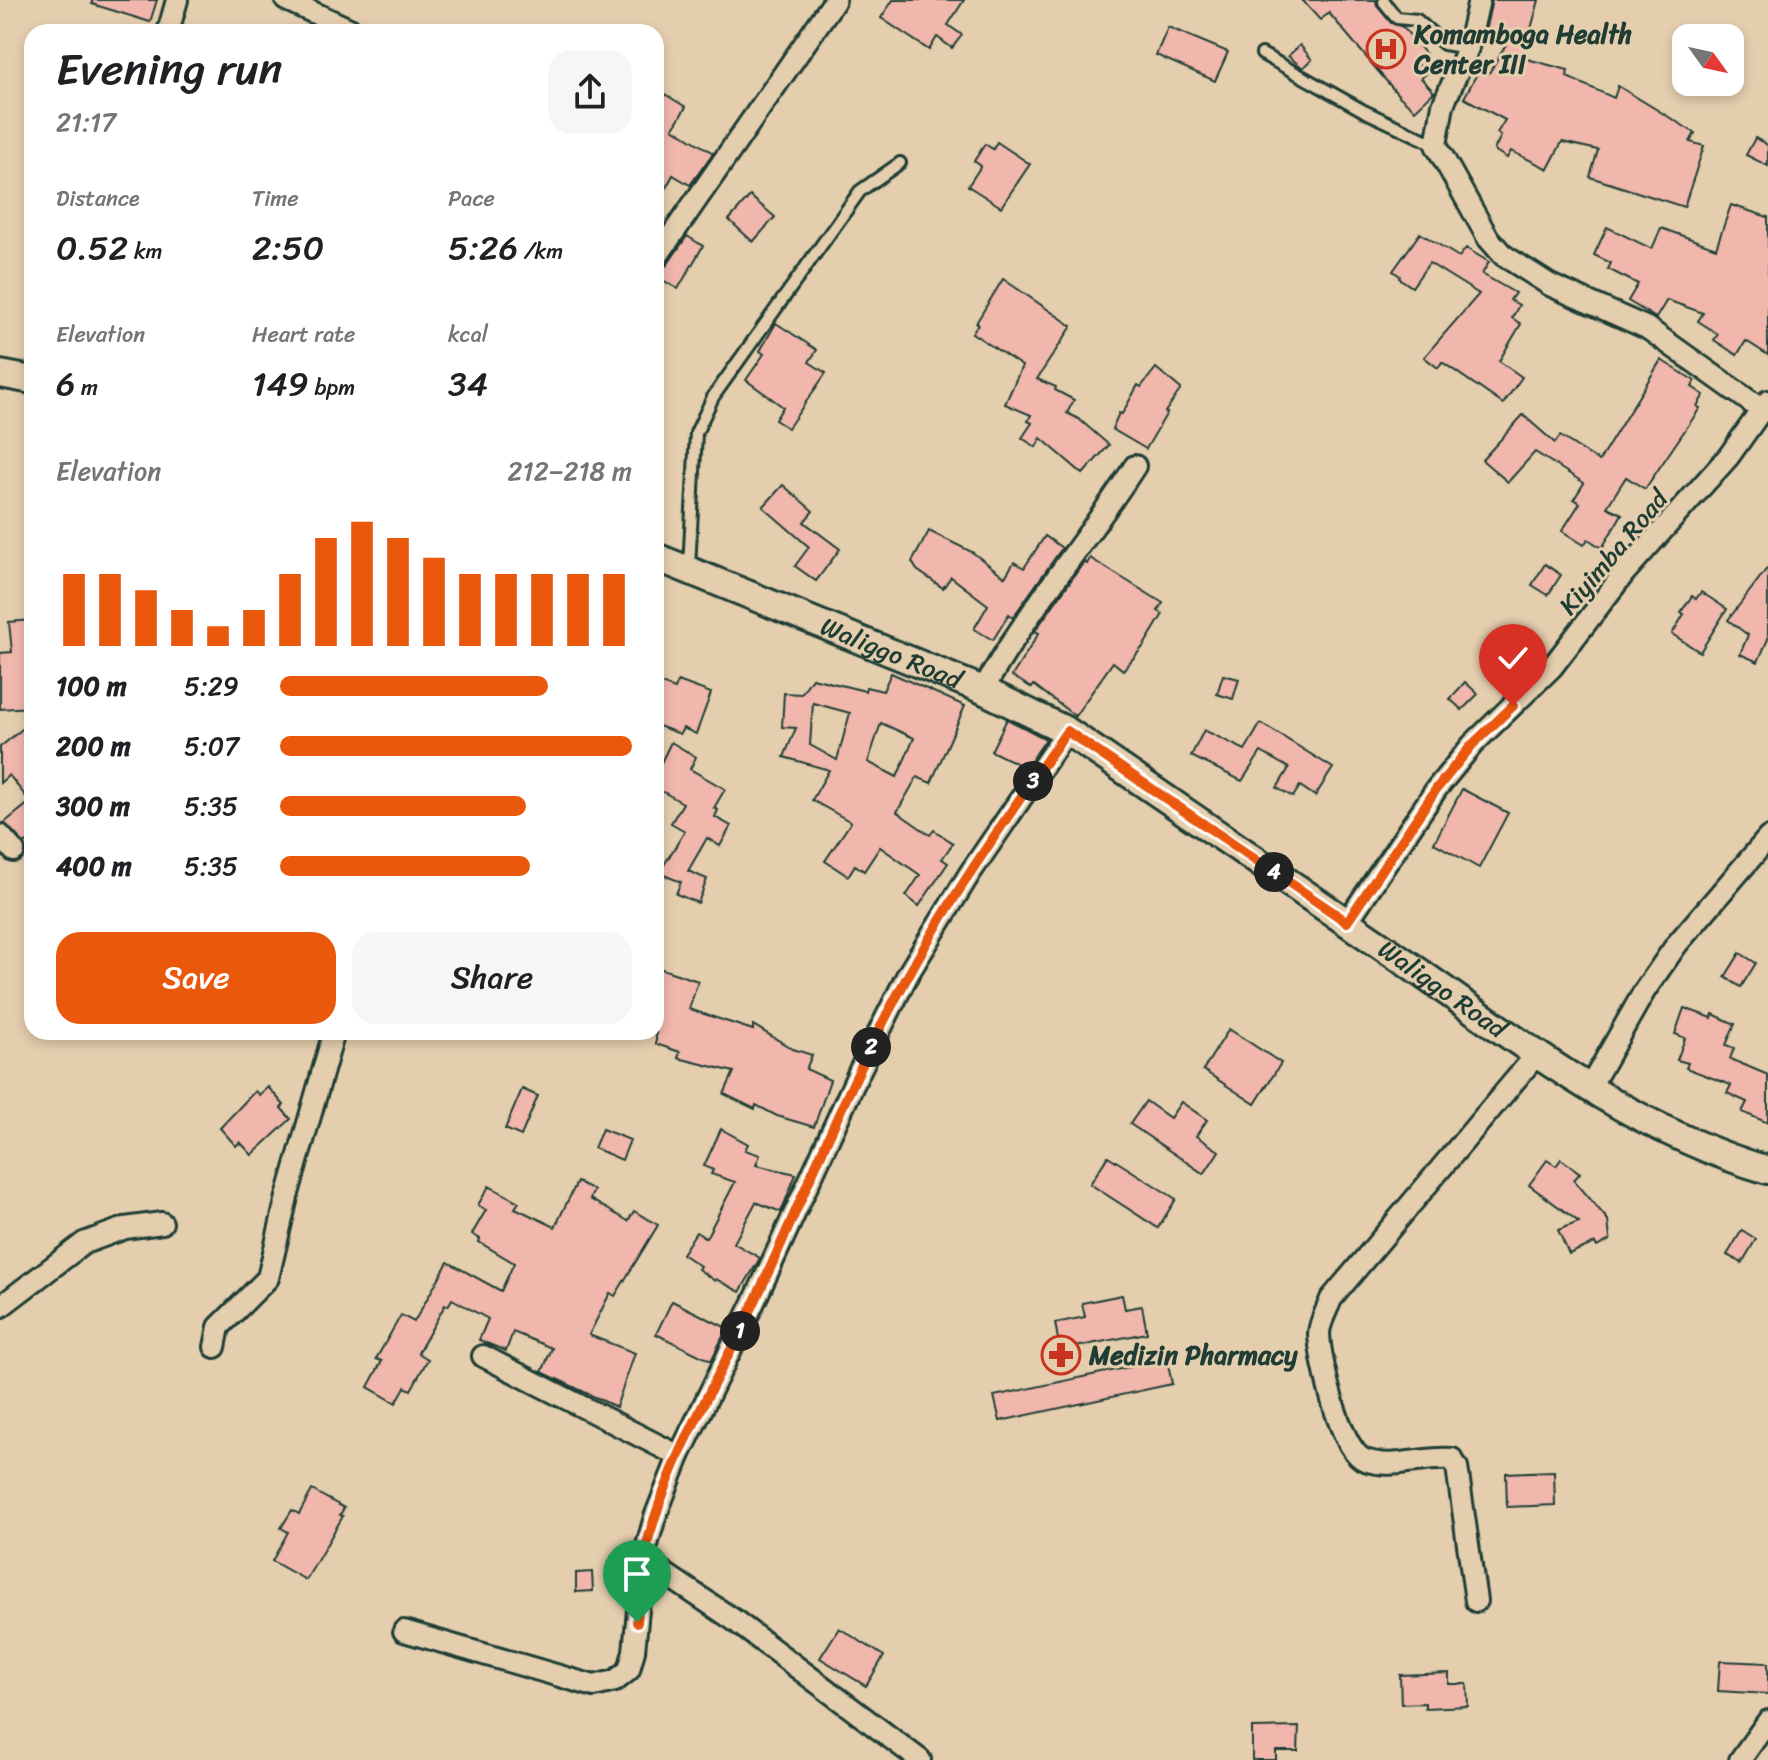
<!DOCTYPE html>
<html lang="en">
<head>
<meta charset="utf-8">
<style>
	:root { --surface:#fff; --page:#f6f6f6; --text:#202124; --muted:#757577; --accent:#ea580c }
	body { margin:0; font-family:Sriracha,sans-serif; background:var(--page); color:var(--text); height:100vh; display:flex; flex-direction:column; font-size:30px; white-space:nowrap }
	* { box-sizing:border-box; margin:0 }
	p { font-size:26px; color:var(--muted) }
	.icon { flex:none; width:44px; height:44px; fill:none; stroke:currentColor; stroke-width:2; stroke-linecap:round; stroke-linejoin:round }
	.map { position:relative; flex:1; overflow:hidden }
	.side { position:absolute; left:24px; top:24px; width:640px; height:1016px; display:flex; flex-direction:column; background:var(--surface); border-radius:24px; box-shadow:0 4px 12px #0003 }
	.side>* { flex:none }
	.needle { width:52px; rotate:123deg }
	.tools { position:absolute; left:1672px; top:24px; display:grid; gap:16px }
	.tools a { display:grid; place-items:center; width:72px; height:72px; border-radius:16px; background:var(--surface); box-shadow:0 4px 12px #0003; font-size:40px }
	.pin { position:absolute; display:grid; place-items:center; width:68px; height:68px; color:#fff; margin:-82px -34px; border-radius:50% 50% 50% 0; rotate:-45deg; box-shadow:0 0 8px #0007 }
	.pin .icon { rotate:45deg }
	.km { position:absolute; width:40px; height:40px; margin:-20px; border-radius:50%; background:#222; color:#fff; font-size:22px; line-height:40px; text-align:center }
	.round { display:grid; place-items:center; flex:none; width:84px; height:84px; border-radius:24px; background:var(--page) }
	.head { display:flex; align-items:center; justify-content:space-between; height:136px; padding:0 32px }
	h1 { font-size:44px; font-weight:600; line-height:60px }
	.stats { display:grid; grid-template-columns:repeat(3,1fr); gap:12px; height:136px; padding:8px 32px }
	.stats div { display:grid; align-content:center }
	.stats b { font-size:34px; font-weight:600 }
	.stats small { font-size:22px; font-weight:400 }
	.stats p { font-size:22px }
	.chart { height:224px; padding:16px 32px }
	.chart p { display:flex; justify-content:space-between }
	.chart svg { width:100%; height:144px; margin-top:8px; stroke:var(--accent); stroke-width:6 }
	.cta { display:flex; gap:16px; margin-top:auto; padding:16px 32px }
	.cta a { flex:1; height:92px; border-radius:24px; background:var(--accent); color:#fff; font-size:32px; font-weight:600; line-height:92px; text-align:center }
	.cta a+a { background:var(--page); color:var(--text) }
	ul { padding:0 32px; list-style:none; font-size:26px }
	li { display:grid; grid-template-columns:128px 96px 1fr; align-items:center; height:60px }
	li i { height:20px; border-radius:10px; background:var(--accent) }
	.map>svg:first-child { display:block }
	.building { fill:#f1b7ac; stroke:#1f3d34; stroke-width:2; fill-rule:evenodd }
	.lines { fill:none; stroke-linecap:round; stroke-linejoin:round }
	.service-casing { stroke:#1f3d34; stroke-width:16 }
	.minor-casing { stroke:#1f3d34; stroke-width:26 }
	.tertiary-casing { stroke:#1f3d34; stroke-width:32 }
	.service { stroke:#e5ceae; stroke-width:10 }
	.minor { stroke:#e5ceae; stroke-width:20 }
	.tertiary { stroke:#e5ceae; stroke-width:26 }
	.route-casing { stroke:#fff; stroke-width:16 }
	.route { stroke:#ea580c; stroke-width:10 }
	.labels { text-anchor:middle; stroke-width:6; stroke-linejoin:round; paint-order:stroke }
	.poi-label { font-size:26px; font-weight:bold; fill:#1f3d34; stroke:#e5ceae; text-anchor:start }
	.street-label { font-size:26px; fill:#1f3d34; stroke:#e5ceae }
</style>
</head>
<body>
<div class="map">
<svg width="1768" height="1760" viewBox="0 0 1768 1760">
	<rect width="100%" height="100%" fill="#e5ceae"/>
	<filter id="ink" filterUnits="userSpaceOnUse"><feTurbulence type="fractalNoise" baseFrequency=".0125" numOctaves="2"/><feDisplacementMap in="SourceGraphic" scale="16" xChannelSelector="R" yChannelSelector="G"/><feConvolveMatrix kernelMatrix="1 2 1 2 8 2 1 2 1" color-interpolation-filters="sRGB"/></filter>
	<g filter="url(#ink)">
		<g class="building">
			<path d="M92 0H157L150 22 92 4Z"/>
			<path d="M893 0H964L948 25 962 35 952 48 937 37 929 50 881 18Z"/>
			<path d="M1302 0H1376L1377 6 1391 23 1403 27 1426 54 1416 62 1426 74 1421 78 1434 92 1415 110 1399 96 1329 13 1320 20Z"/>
			<path d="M1492 0H1539L1523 58 1568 70 1567 77 1614 98 1618 86 1695 133 1690 142 1704 146 1684 207 1590 177 1598 150 1562 142 1548 169 1511 151 1507 158 1494 150 1501 136 1497 133 1505 120 1464 98 1480 68 1489 73 1508 41 1495 36 1499 28 1482 45Z"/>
			<path d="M1168 27 1228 52 1215 81 1156 55Z"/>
			<path d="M1300 45 1312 60 1303 68 1288 56Z"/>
			<path d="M663 93 686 107 673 128 713 153 690 185 673 175 656 206V104Z"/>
			<path d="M1755 138 1768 145V166L1746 155Z"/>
			<path d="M997 142 1030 164 1001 207 968 186 981 166 974 161 985 144 993 149Z"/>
			<path d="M750 196 775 217 753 242 729 220Z"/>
			<path d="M1731 205 1768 217V355L1746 341 1737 355 1714 340 1718 334 1698 321 1703 313 1667 300 1656 318 1628 301 1638 284 1608 269 1611 263 1594 255 1607 227 1652 249 1661 228 1716 248Z"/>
			<path d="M1420 233 1459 257 1466 248 1489 262 1482 274 1515 293 1510 300 1519 305 1512 318 1521 324 1499 361 1522 377 1503 404 1442 362 1438 368 1424 357 1479 294 1429 263 1412 287 1399 278 1400 276 1393 271Z"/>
			<path d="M687 236 703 246 678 289 656 276V271L667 265Z"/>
			<path d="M1003 279 1072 326 1037 379 1056 387 1055 390 1074 400 1067 413 1079 419 1109 445 1083 474 1041 438 1036 447 1022 438 1032 423 1028 421 1031 415 1005 404 1022 366 972 333 978 324 976 323Z"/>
			<path d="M776 323 817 350 809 362 826 373 788 428 775 420 783 407 746 380 764 354 760 351Z"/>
			<path d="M1661 360 1695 381 1692 387 1704 395 1697 406 1700 408 1645 489 1626 477 1607 507 1622 514 1602 548 1588 539 1584 545 1562 531 1580 503 1574 499 1584 483 1535 452 1508 482 1482 460 1523 415 1555 443 1560 436 1599 461Z"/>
			<path d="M1156 368 1181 389 1165 412 1167 413 1146 449 1112 429 1119 413 1122 414 1138 385 1141 387Z"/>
			<path d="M783 485 813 511 804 522 840 549 816 581 795 566 809 547 763 507Z"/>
			<path d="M929 531 972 552 1005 577 1014 562 1024 568 1045 536 1062 548 1013 617 1009 614 993 640 974 629 988 605 951 577 943 588 917 570 912 562Z"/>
			<path d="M1090 558 1163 603 1158 611 1163 614 1143 647 1123 670 1113 662 1075 716 1034 685 1032 688 1012 676 1039 633 1035 631 1084 562 1087 564Z"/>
			<path d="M1545 564 1561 575 1548 595 1532 585Z"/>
			<path d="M1768 567V639L1758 662 1740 654 1748 635 1728 620Z"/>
			<path d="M1701 592 1727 609 1700 652 1672 634 1684 614 1681 612 1692 596 1696 599Z"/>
			<path d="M32 620V707L0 709V653L12 652 9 622Z"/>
			<path d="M891 673 965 706 931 783 917 777 897 812 930 835 934 830 953 843 942 859 948 863 919 906 906 896 920 875 880 847 864 871 855 865 848 876 825 861 851 822 812 800 829 770 784 757 796 728 782 727 784 693 801 694 812 678 865 691 866 687 883 691ZM813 703 850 713 837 760 810 745ZM881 723 914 738 897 777 868 762Z"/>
			<path d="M1223 675 1239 679 1233 699 1217 694Z"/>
			<path d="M678 681 711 693 696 734 683 728 680 734 656 725V682L675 689Z"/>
			<path d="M1465 682 1478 694 1462 710 1450 699Z"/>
			<path d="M1007 719 1046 739 1026 768 991 751Z"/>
			<path d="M32 721V838L25 844 4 823 30 802 9 775 0 783V747Z"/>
			<path d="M1261 723 1333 768 1315 796 1300 786 1293 797 1277 788 1289 768 1261 752 1242 781 1191 756 1204 730 1245 750Z"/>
			<path d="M671 742 696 757 690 769 725 789 714 808 718 810 715 817 731 826 720 846 707 838 688 871 707 879 698 903 676 894 681 882 659 873 685 831 671 823 683 803 656 788V773Z"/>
			<path d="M1462 789 1508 813 1479 868 1434 843Z"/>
			<path d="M1740 953 1756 963 1741 987 1725 977Z"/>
			<path d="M656 967 698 981 689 1009 753 1030V1025L793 1049 812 1055 806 1069 830 1080 814 1127 777 1116 756 1105 755 1109 724 1094 734 1072 678 1058 680 1052 656 1044Z"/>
			<path d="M1684 1008 1712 1018 1713 1014 1735 1024 1726 1045 1734 1048 1730 1059 1768 1075V1123L1742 1112 1747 1102 1727 1093 1731 1085 1686 1068 1688 1063 1677 1060 1685 1038 1675 1034Z"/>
			<path d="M1229 1029 1281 1063 1255 1104 1203 1070Z"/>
			<path d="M268 1087 284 1105 281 1108 291 1119 252 1155 240 1142 236 1146 220 1128 255 1091 259 1095Z"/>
			<path d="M522 1089 538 1096 521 1136 505 1129Z"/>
			<path d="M1146 1101 1170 1118 1181 1102 1207 1120 1196 1136 1219 1151 1204 1174 1130 1124Z"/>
			<path d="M602 1129 630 1140 622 1160 594 1148Z"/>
			<path d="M721 1129 748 1144 745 1150 760 1155 756 1165 796 1174 781 1212 756 1202 734 1243 760 1258 740 1292 716 1279 715 1281 698 1269 700 1266 682 1254 696 1232 706 1238 735 1182 711 1174 713 1170 704 1166Z"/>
			<path d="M1108 1156 1176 1199 1158 1228 1090 1184Z"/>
			<path d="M1561 1159 1580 1173 1574 1180 1608 1220 1610 1240 1597 1247 1595 1243 1569 1254 1558 1230 1579 1222 1529 1185 1547 1160 1556 1166Z"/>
			<path d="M577 1182 594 1190 590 1199 628 1221 634 1211 658 1225 615 1296 610 1293 589 1335 635 1353 616 1407 542 1372 552 1348 513 1332 506 1351 479 1340 488 1319 452 1299 448 1306 445 1305 418 1353 428 1359 411 1390 405 1387 396 1403 368 1387 382 1361 376 1359 401 1315 414 1322 448 1262 501 1291 514 1263 479 1242 480 1239 472 1234 486 1210 478 1205 489 1186 519 1202 515 1208 555 1227Z"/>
			<path d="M1742 1230 1756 1239 1742 1263 1727 1255Z"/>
			<path d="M1122 1295 1125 1309 1142 1306 1147 1333 1060 1350 1055 1323 1085 1317 1082 1303Z"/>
			<path d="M672 1301 727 1328 711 1361 656 1334Z"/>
			<path d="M1167 1359 1172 1384 1000 1421 994 1396Z"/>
			<path d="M1554 1471 1555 1505 1507 1507 1506 1473Z"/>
			<path d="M312 1490 344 1508 340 1515 343 1516 306 1580 272 1561 288 1532 281 1528 292 1510 299 1514Z"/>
			<path d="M592 1572 593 1591 576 1592V1573Z"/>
			<path d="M839 1628 884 1656 866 1686 820 1658Z"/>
			<path d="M1720 1661 1768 1663V1694L1718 1691Z"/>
			<path d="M1449 1673V1684H1467L1468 1706 1425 1708V1703L1401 1704 1400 1675Z"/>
			<path d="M1299 1727 1298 1751H1276V1760H1252V1728Z"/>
		</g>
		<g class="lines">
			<defs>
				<g id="service">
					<path d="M1384 2 1397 18 1417 20 1444 44 1468 48"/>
					<path d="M1262 54 1364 111 1436 145"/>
					<path d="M689 568 696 433 713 397 860 191 900 163"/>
				</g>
				<g id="minor">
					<path d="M286 0 356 32"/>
					<path d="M1479 0 1468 48 1443 105 1436 145 1488 238 1503 255 1550 285 1647 328 1762 410"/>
					<path d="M168 32 177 0"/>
					<path d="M656 258 835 0"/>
					<path d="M983 690C1027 611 1086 542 1135 466"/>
					<path d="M0 835 14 851"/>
					<path d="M1347 922 1437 788 1472 745 1552 667 1625 572 1729 456 1768 401"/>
					<path d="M1590 1087 1645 990 1677 944 1768 838"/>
					<path d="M0 1307 84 1243 125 1228 162 1223"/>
					<path d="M215 1347 219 1327 268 1278 287 1197 334 1032"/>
					<path d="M483 1356 679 1456"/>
					<path d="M643 1559 734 1620 920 1760"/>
					<path d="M1476 1601 1457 1467 1452 1459C1423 1456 1393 1470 1365 1460 1340 1451 1320 1360 1319 1334 1319 1323 1327 1310 1331 1299L1537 1054"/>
					<path d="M404 1631 594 1686 615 1681 629 1670 634 1651 643 1559 655 1517 679 1456 754 1302 860 1070 908 974 970 873 1067 731"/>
					<path d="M1740 1760 1768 1721"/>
				</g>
				<g id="tertiary">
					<path d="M0 374 32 380"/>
					<path id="s1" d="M656 557 983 690 1067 731C1179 807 1291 883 1402 960 1517 1040 1632 1131 1768 1170"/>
				</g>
			</defs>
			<use href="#service" class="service-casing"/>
			<use href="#minor" class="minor-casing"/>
			<use href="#tertiary" class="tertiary-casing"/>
			<use href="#service" class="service"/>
			<use href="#minor" class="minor"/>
			<use href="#tertiary" class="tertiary"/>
		</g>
	</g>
	<g class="lines" filter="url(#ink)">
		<defs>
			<path id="route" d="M637 1622C639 1600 639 1577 644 1556 665 1466 716 1384 755 1301 806 1192 850 1079 909 974 956 889 1012 810 1067 731L1347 922 1437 788 1472 745 1513 706"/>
		</defs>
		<use href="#route" class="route-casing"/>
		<use href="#route" class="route"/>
	</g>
	<defs>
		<symbol id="hospital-ring" viewBox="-11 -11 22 22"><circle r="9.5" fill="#e5ceae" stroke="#c8321e" stroke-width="1.5"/><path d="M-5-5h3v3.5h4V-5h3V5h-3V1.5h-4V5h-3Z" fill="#c8321e"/></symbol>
		<symbol id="pharmacy-ring" viewBox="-11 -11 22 22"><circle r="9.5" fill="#e5ceae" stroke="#c8321e" stroke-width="1.5"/><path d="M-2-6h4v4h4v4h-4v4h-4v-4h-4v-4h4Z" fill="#c8321e"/></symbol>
	</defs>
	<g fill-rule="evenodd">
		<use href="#hospital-ring" x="1364" y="27" width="44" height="44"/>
		<use href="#pharmacy-ring" x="1039" y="1333" width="44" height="44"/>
	</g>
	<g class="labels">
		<g class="poi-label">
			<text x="1414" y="43">Komamboga Health<tspan x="1414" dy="30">Center III</tspan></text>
			<text x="1089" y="1364">Medizin Pharmacy</text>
		</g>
		<g class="street-label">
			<text transform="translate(1613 552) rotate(-50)" y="9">Kiyimba Road</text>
			<text dy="9" stroke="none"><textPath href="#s1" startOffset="254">Waliggo Road</textPath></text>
			<text dy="9" stroke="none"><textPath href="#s1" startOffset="902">Waliggo Road</textPath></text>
		</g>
	</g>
</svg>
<div class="tools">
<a><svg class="needle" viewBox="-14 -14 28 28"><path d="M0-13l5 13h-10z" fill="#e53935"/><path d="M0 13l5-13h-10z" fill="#757577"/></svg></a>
</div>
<div class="pin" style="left:637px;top:1622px;background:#1e9e55"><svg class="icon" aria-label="arrive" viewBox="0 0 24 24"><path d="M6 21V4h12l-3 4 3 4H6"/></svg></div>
<div class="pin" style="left:1513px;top:706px;background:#d93025"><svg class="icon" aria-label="check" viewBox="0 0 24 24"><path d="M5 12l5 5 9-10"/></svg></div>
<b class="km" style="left:740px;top:1331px">1</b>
<b class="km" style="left:871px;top:1047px">2</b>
<b class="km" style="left:1033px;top:781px">3</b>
<b class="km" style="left:1274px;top:872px">4</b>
<section class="side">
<div class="head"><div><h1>Evening run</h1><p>21:17</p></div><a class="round"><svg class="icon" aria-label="share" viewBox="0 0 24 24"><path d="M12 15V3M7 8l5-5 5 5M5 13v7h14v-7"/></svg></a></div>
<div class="stats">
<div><p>Distance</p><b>0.52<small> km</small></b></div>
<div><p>Time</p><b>2:50</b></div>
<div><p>Pace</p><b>5:26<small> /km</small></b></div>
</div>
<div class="stats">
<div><p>Elevation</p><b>6<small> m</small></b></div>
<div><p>Heart rate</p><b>149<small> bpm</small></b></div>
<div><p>kcal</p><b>34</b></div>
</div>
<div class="chart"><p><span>Elevation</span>212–218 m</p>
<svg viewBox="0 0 160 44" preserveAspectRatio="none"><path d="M5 44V22M15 44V22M25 44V27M35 44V33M45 44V38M55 44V33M65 44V22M75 44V11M85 44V6M95 44V11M105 44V17M115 44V22M125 44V22M135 44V22M145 44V22M155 44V22"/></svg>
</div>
<ul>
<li><b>100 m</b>5:29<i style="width:76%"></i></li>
<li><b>200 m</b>5:07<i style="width:100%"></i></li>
<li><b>300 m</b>5:35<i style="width:70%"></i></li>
<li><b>400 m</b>5:35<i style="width:71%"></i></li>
</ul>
<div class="cta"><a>Save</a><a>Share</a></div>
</section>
</div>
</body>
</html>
